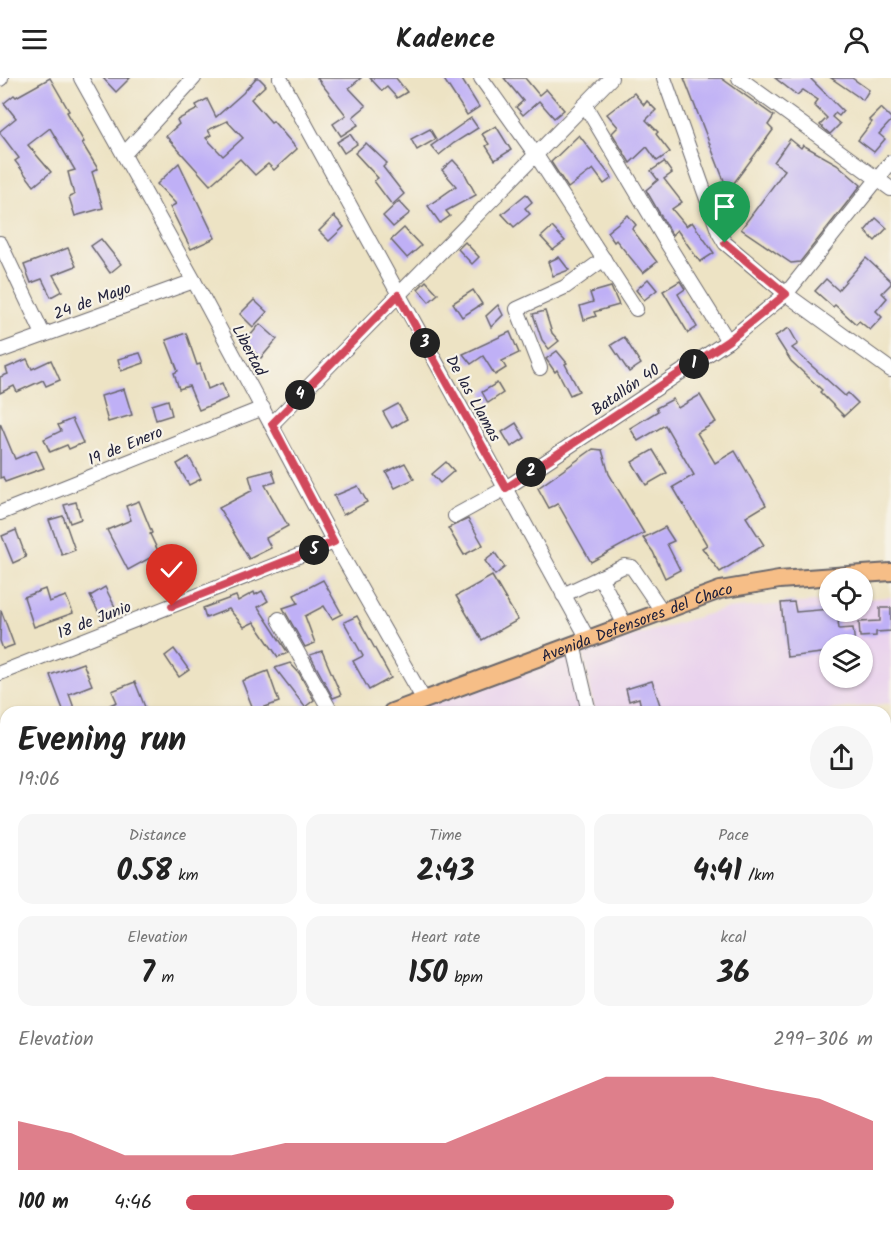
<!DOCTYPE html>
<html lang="en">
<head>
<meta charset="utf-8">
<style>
	:root { --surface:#fff; --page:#f6f6f6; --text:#222; --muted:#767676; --accent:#d1495b }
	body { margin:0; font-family:Kalam,sans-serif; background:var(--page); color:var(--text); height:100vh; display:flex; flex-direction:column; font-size:22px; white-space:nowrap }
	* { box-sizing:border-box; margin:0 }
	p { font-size:20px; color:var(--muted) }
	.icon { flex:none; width:33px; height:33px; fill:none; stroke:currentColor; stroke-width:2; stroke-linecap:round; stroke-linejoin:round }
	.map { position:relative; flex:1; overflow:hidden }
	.sheet { position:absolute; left:0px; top:628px; width:891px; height:532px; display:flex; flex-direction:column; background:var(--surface); border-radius:18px 18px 0 0; box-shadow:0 2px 4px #0004 }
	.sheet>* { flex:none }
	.controls { position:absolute; left:819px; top:490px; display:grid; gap:12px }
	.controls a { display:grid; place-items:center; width:54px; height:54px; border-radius:50%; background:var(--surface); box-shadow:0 2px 4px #0004; font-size:30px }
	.pin { position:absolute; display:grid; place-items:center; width:51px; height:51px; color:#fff; margin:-62px -26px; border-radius:50% 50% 50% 0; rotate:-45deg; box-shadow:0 0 6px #0007 }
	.pin .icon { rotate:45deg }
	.km { position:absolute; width:30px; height:30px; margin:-15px; border-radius:50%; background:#222; color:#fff; font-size:16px; line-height:30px; text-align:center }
	.round { display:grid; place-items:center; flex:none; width:63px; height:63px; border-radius:32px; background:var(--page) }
	.overview { display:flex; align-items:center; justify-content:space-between; height:102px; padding:0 18px }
	h1 { font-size:33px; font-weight:700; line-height:45px }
	.stats { display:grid; grid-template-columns:repeat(3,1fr); gap:9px; height:102px; padding:6px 18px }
	.stats div { display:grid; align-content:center; border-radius:15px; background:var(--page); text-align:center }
	.stats b { font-size:30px; font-weight:700 }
	.stats small { font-size:16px; font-weight:400 }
	.stats p { font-size:16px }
	.chart { height:168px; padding:12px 18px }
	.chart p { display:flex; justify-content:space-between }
	.chart svg { width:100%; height:108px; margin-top:6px; fill:var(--accent); opacity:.7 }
	ul { padding:0 18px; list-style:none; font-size:20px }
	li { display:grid; grid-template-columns:96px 72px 1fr; align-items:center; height:45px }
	li i { height:15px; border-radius:8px; background:var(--accent) }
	header { display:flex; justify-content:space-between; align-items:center; height:78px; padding:0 18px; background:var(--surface); font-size:27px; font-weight:700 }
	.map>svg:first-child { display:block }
	.built { fill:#e9d2ed; fill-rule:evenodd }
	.water { fill:#48adc7; stroke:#356881; stroke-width:1.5 }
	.building { fill:#bfb0f6; fill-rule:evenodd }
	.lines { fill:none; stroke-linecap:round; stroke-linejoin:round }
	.minor-casing { stroke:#69666b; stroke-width:16 }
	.major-casing { stroke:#69666b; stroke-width:20 }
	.minor { stroke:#fff; stroke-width:14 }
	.major { stroke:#f6be87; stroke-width:16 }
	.route-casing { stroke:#fff; stroke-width:12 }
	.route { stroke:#d1495b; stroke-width:8 }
	.labels { text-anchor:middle; stroke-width:4.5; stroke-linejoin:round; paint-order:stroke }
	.street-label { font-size:16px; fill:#22223b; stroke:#f7f3e8 }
</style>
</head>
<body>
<header><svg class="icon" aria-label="menu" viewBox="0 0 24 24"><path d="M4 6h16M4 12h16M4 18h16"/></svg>Kadence<svg class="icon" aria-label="person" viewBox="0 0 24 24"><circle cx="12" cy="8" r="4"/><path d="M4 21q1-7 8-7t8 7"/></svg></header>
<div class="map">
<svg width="891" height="1160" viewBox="0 0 891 1160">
	<rect width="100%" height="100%" fill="#f7f3e8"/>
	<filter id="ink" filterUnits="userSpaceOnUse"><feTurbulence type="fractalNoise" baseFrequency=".0167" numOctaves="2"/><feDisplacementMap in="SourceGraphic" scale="12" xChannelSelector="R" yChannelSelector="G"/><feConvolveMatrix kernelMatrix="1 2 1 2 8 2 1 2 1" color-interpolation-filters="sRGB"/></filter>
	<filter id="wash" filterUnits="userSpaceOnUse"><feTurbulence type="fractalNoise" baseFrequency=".008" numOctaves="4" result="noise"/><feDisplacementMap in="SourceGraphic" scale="24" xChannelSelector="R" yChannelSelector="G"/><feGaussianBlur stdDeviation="1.35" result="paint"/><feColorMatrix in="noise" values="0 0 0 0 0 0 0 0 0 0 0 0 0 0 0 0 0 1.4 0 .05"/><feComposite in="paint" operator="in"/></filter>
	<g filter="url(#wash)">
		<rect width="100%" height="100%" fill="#ede3c4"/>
		<g class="built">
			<path d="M891 519V625L813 634H595L583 573 725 531 829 523 830 534H862L863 521ZM830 567H862V600H830Z"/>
			<path d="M572 567 587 634H401Z"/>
			<path d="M6 785V1003L0 978V787Z"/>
		</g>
		<path class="water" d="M891 710V767L885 775V713Z"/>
		<g id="blocks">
			<g class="building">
				<path d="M50 0 69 33 67 34 84 64 82 65 98 91 92 94 103 130 75 138 69 119 74 117 68 94 75 92 50 50 28 67 51 94 34 108 15 83 19 80 0 55V53L16 40 4 25 14 17 16 19Z"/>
				<path d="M103 0H130L116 14Z"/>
				<path d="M256 0H259L266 7 251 21 271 44 273 43 297 71 274 92 268 86 255 97 240 81 210 107 166 58 179 46 177 42 198 31 196 27 207 21 216 39 243 15ZM227 43 243 60 223 78 206 60 211 57 208 52Z"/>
				<path d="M317 0H361L349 10 366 28 353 39 358 47 341 58 333 46 346 37Z"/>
				<path d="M370 0H396L407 14 397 20 387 9 382 13Z"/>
				<path d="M443 0H461L479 29 467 37Z"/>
				<path d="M504 0H525L539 17 546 11 564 32 554 40 539 23 523 37 516 29 523 23Z"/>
				<path d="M684 0H721L774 38 768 47 773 52 728 113Z"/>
				<path d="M775 0H812L811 1 843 33 839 38 835 35 832 39 840 46 830 56 820 47 827 40 814 27 818 22 803 12 797 17Z"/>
				<path d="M831 0H852L869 12 863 22Z"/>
				<path d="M634 15 644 27 647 23 656 32 646 42 658 54 656 56 670 74 657 83 647 69 630 85 612 55 618 49 607 36Z"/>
				<path d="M881 30 891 40V43L879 56 885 61 874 74 858 62 872 44 869 42Z"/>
				<path d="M471 40 478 50 454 65 439 77 431 68Z"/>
				<path d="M496 48 511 72 495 82 486 68 489 66 482 56Z"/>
				<path d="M430 51 436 61 417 72 411 61Z"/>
				<path d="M350 56 357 66 344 75 337 64Z"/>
				<path d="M579 57 612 100 604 106 593 91 568 110 551 84Z"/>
				<path d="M790 61 801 70 803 67 837 86 861 107 800 184 791 185 741 151 785 92 774 84Z"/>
				<path d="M366 65 387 85 383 89 404 116 392 127 374 103 378 100 355 75Z"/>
				<path d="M453 82 464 94 476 117 446 133 450 138 440 145 428 128 456 108 442 92Z"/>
				<path d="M664 84 672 95 664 101 682 124 672 131 686 148 692 144 714 175 700 184 677 152 672 157 646 112 658 102 651 93Z"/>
				<path d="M179 85 215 160 191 171 170 129 176 126 157 106Z"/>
				<path d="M526 116 532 124 525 130 530 136 514 149 502 136Z"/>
				<path d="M399 123 410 135 393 149 383 138Z"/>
				<path d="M628 137 636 147 632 151 657 184 643 195 616 162 614 164 607 154Z"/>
				<path d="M334 138 344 149 329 163 319 153Z"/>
				<path d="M876 140 887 150 875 163 865 153Z"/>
				<path d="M552 149 565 163 553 172 541 159Z"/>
				<path d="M404 150 421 168 407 180 391 162Z"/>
				<path d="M101 161 121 186 110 195 91 168Z"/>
				<path d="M465 164 479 179 472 186 458 171Z"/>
				<path d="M68 170 76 188 53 197 62 213 51 219 42 201 31 205 24 187Z"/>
				<path d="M559 179 569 192 553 198 548 184Z"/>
				<path d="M866 180 891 203V206L882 215 887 220 876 233 882 239 870 252 859 243 856 246 835 227 833 229 815 213 826 201 838 212Z"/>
				<path d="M648 201 657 212 644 222 636 212Z"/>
				<path d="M426 203 438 216 429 224 418 211Z"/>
				<path d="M680 203 685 211 678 216 697 249 688 255 663 213Z"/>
				<path d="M611 209 619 227 594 234 596 238 584 242 580 228 593 224 590 215Z"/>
				<path d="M473 212 482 226 462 239 453 225Z"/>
				<path d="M254 222 267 234 253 249 240 236Z"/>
				<path d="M498 227 503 237 491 249 486 238Z"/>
				<path d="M545 233 552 255 559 263 549 271 542 262 533 236Z"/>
				<path d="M260 246 277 261 261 280 244 265Z"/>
				<path d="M789 250 798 266 792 270 845 318 848 315 858 325 844 338 820 314 822 312 791 283 775 258Z"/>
				<path d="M510 254 519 275 502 283 506 290 495 297 483 278 471 286 463 276Z"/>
				<path d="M186 255 197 287 200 286 208 311 222 305 228 320 199 332 189 308 179 311 174 295 178 293 166 262Z"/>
				<path d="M624 259 641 286 629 294 611 267Z"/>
				<path d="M557 273 567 285 565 286 579 313 570 317 557 292 555 294 546 281Z"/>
				<path d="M140 275 144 285 121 293 118 281Z"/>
				<path d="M27 281 32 291 51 282 60 302 46 308 43 302 17 314 14 308 0 315V299L8 296 6 290Z"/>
				<path d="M497 305 503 315 488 325 482 314Z"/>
				<path d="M124 311 132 337 108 344 101 318Z"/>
				<path d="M700 317 716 344 697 355 715 385 735 373 766 427 746 439 764 467 720 494 702 470 707 467 673 409 694 397 665 347 638 363 630 350 658 333 656 330 673 321 678 330Z"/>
				<path d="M168 322 172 337 156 342 152 327Z"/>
				<path d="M398 326 407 341 392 350 383 334Z"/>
				<path d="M72 341 83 365 69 371 67 367 50 374 44 361 61 353 58 347Z"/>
				<path d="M0 345 15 381 36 372 44 390 5 404 3 399 0 400Z"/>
				<path d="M516 345 525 360 511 369 502 354Z"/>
				<path d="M593 371 602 372 609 396 644 455 591 484 558 426 549 430 538 410Z"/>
				<path d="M653 372 667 395 646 407 632 384Z"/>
				<path d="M189 379 201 401 189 407 177 386Z"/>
				<path d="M446 384 454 393 440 405 432 396Z"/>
				<path d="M405 385 414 401 395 410 386 394Z"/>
				<path d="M272 392 276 404 265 407 288 448 266 460 271 470 249 481 219 430 253 412 249 398Z"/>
				<path d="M358 408 367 424 343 437 334 418Z"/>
				<path d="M139 423 152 455 150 456 159 475 128 492 107 452 131 442 126 428Z"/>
				<path d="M76 424 81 441 70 445 64 427Z"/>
				<path d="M63 438 75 472 62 477 49 442Z"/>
				<path d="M468 441 483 467 464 477 448 450Z"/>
				<path d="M665 449 674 463 667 466 680 492 665 500 653 474 643 460Z"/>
				<path d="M16 452 26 479 13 485 2 458Z"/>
				<path d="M495 475 505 489 495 497 485 483Z"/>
				<path d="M492 498 518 542 482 562 456 518Z"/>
				<path d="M323 502 342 536 332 541 324 528 305 538 315 565 305 569 283 530 298 525 294 517Z"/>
				<path d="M105 509 115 529 100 537 90 518Z"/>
				<path d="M45 511 49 524 66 518 73 535 34 549 24 519Z"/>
				<path d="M262 513 268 523 258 529 288 575 278 579 254 544 244 549 229 531 206 540 203 530 236 518 238 523 254 514 255 517Z"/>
				<path d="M794 524 796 534 830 531V534H837L839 551 853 550 855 567H830V574L787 579 781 525Z"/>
				<path d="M880 530H891V553L876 554V558L860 559 859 544 880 543Z"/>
				<path d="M1 532 14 567 3 571 0 563Z"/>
				<path d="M357 538 391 600 369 612 353 583 363 578 344 544Z"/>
				<path d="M174 571 189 592 179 599 165 578Z"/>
				<path d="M322 573 341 617 333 620 310 577Z"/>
				<path d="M83 585 92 607 69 616 74 630 64 634 50 597Z"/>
				<path d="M290 585 299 595 314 622 305 629 275 590Z"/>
				<path d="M268 593 279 624 254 633 242 603Z"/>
				<path d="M652 603 661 630 642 634 639 620 629 623 626 611Z"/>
				<path d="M135 604 147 634H113L110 627 117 624 112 613Z"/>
			</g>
		</g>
	</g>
	<g filter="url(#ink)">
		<use href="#blocks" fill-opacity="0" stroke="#69666b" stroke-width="1.5"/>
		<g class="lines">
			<defs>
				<g id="minor">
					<path d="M81 0 194 203 334 464 424 622"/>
					<path d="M280 0 588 561"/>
					<path d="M481 0 536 77 636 231"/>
					<path d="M664 0 719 155 725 165 786 216 891 292"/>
					<path d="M739 0 891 111"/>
					<path d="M0 1 1 0"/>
					<path d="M585 27 665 162 728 263"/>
					<path d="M125 75 194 0"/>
					<path d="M0 165 43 256"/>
					<path d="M0 273 194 203"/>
					<path d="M540 290 517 231 565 209 604 181"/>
					<path d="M272 346 611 0"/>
					<path d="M0 435 263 330"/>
					<path d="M455 438 506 410 728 263 786 216 891 84"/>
					<path d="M600 499 625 547"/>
					<path d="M563 517 624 488 632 489 662 533"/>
					<path d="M279 541 331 634"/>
					<path d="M573 566 589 634"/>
					<path d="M0 595 334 464"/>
					<path d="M0 697 6 713"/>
					<path d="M885 818 891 816"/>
					<path d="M0 949 6 972"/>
					<path d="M885 951 891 949"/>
					<path d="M885 1133 891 1132"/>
					<path d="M885 1150 889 1160"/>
					<path d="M44 1155 45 1160"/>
					<path d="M378 1155 379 1160"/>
					<path d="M702 1155 703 1160"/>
				</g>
				<g id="major">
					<path id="s1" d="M392 634 720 512 779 502 891 494"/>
					<path d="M0 790 6 787"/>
				</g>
			</defs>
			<use href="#minor" class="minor-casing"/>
			<use href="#major" class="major-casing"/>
			<use href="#minor" class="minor"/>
			<use href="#major" class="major"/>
		</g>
	</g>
	<g class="lines" filter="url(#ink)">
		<defs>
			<path id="route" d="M172 528 334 464 272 346 398 217 506 410 728 263 786 216 725 165"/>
		</defs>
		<use href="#route" class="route-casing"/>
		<use href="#route" class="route"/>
	</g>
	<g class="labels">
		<g class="street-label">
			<text transform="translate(92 222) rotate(-20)" y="6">24 de Mayo</text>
			<text transform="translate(250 272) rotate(62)" y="6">Libertad</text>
			<text transform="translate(625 311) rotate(-34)" y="6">Batallón 40</text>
			<text transform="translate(474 320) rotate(61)" y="6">De las Llamas</text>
			<text transform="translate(125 367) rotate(-22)" y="6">19 de Enero</text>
			<text transform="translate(94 541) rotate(-21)" y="6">18 de Junio</text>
			<text dy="6" stroke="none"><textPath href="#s1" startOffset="261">Avenida Defensores del Chaco</textPath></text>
		</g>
	</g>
</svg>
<div class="controls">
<a><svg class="icon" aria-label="locate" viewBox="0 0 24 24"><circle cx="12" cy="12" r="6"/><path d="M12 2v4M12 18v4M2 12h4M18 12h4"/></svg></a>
<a><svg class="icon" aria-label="layers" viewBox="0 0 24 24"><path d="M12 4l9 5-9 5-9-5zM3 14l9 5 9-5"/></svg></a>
</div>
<div class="pin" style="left:725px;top:165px;background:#1e9e55"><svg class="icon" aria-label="arrive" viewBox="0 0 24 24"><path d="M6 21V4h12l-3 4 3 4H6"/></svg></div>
<div class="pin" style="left:172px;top:528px;background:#d93025"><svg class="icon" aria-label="check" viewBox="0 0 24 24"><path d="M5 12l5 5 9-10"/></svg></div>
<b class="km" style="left:694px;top:286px">1</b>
<b class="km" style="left:531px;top:394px">2</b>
<b class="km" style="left:425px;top:265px">3</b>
<b class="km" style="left:300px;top:317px">4</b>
<b class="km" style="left:314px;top:472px">5</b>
<section class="sheet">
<div class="overview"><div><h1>Evening run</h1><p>19:06</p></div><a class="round"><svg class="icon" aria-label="share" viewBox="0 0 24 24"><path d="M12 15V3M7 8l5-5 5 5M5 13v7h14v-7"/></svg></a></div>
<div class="stats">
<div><p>Distance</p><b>0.58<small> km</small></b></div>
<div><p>Time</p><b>2:43</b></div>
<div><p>Pace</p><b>4:41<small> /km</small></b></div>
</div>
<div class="stats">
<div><p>Elevation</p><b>7<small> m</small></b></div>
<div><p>Heart rate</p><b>150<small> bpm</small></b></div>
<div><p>kcal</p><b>36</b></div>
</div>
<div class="chart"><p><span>Elevation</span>299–306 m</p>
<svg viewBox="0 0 160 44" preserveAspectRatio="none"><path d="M0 44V24L10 29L20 38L30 38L40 38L50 33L60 33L70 33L80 33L90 24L100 15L110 6L120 6L130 6L140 11L150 15L160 24V44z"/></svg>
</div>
<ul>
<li><b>100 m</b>4:46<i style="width:71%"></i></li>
</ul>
</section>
</div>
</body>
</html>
